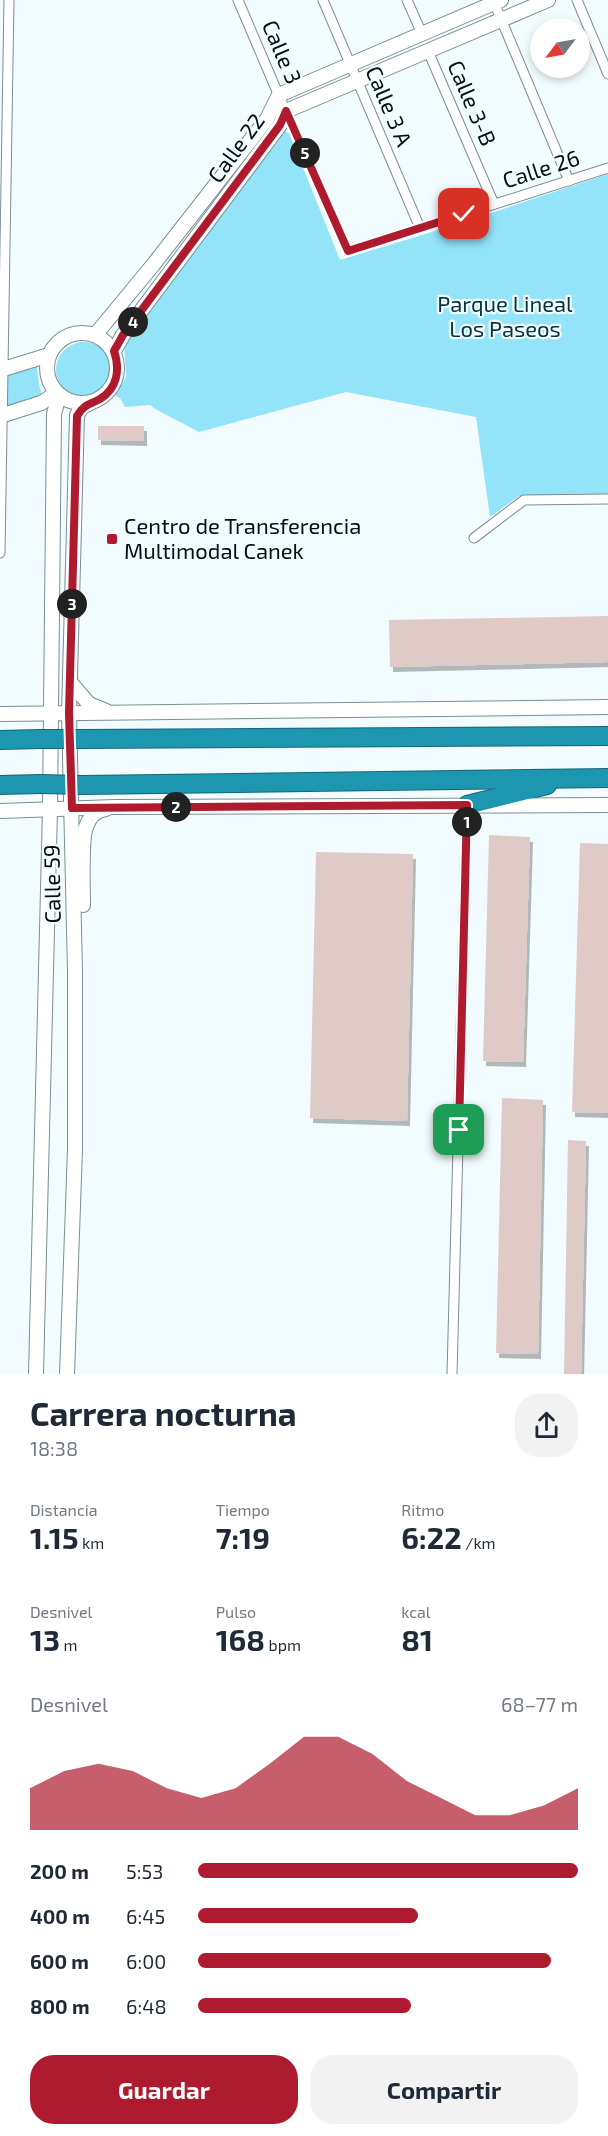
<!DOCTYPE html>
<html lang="es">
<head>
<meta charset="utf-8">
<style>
	:root { --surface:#fff; --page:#f2f2f3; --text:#1f2937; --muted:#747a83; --accent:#af1b2e }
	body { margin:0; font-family:"Exo 2",sans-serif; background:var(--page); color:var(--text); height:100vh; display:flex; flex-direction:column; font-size:22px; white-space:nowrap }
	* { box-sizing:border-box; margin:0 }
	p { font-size:20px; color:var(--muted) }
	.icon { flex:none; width:33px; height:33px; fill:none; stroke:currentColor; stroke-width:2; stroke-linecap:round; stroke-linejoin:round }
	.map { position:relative; height:1374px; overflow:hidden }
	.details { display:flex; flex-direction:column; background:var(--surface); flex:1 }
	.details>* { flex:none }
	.needle { width:39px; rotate:238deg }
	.controls { position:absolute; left:530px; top:18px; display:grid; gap:12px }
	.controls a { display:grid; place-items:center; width:60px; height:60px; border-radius:50%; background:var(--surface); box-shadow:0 3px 9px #0003; font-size:30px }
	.pin { position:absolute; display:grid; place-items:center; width:51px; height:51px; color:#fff; margin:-26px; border-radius:12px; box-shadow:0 3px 9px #0006 }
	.km { position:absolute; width:30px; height:30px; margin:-15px; border-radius:50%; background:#222; color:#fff; font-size:16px; line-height:30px; text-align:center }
	.round { display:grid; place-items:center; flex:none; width:63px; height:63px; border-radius:24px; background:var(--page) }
	.headline { display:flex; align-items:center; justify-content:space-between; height:102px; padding:0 30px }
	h1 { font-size:33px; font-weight:700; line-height:45px }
	.metrics { display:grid; grid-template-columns:repeat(3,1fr); gap:9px; height:102px; padding:6px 30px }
	.metrics div { display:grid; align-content:center }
	.metrics b { font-size:30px; font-weight:700 }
	.metrics small { font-size:16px; font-weight:400 }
	.metrics p { font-size:16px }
	.chart { height:168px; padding:12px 30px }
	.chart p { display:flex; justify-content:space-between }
	.chart svg { width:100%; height:108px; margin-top:6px; fill:var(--accent); opacity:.7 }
	.primary-button { display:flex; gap:12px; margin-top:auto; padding:12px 30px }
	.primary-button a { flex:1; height:69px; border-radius:24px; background:var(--accent); color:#fff; font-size:24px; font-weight:700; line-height:69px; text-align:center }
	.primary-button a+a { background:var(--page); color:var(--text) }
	ul { padding:0 30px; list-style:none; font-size:20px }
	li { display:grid; grid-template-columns:96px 72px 1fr; align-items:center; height:45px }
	li i { height:15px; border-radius:8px; background:var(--accent) }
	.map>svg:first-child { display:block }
	.green { fill:#93e4f9 }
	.building { fill:#e0cac8; filter:url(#shadow) }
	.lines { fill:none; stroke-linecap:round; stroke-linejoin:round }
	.street-casing { stroke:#7a8e94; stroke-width:11 }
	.secondary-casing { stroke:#7a8e94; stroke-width:16 }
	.highway-casing { stroke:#146777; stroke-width:20 }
	.street { stroke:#fff; stroke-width:9 }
	.secondary { stroke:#fff; stroke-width:14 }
	.highway { stroke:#1c97af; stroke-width:18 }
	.highway-bridge-casing { stroke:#146777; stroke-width:20; stroke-linecap:butt }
	.highway-bridge { stroke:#1c97af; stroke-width:18 }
	.route-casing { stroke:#fff; stroke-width:12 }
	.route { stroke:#af1b2e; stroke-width:8 }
	.poi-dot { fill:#af1b2e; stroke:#f2fbfd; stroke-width:2 }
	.labels { text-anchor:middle; stroke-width:4.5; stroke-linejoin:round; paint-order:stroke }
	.street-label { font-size:22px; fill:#060e10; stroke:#f2fbfd }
	.park-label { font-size:22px; fill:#04353e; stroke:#f2fbfd }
	.poi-label { font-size:22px; fill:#060e10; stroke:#f2fbfd; text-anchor:start }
</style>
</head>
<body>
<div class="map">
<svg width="608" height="1374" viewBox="0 0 608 1374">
	<defs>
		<filter id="shadow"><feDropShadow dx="3" dy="5" stdDeviation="0" flood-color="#0004"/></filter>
	</defs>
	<rect width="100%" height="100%" fill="#f2fbfd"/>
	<g class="green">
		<path d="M282 130 289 133 340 260 461 223 608 174V498L519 496 490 517 476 417 346 392 199 432 157 410 150 405 125 407 120 398 115 396 126 377 124 341Z"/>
		<circle cx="84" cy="370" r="28"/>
		<path d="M37 367 39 385 43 397 6 409 7 375Z"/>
	</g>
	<g class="building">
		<path d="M98 426H144V441L98 440Z"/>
		<path d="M608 616V662L390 667 389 620Z"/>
		<path d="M489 835 530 837 523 1062 483 1061Z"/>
		<path d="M580 843 608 844V1113L572 1112Z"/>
		<path d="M316 852 413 854 407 1121 310 1118Z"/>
		<path d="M502 1098 543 1100 538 1354 496 1353Z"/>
		<path d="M568 1140 586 1141 581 1374H564Z"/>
	</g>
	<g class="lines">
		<defs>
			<g id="street">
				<path d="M238 0 276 89 348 251 608 168"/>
				<path d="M323 0 420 228"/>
				<path d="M407 0 422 34"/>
				<path d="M493 0 569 181"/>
				<path d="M577 0 608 74"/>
				<path d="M428 51 494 204"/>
				<path d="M474 538 524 500 608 499"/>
				<path d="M0 553 9 0"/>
				<path d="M452 1374 467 805"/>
			</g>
			<g id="secondary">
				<circle cx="82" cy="368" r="35"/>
				<path d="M96 334 153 265 267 119 279 95 501 0"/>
				<path d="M114 351 123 335 280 125 286 111 548 0"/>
				<path d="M0 370 49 355"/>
				<path d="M0 416 41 403 57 393"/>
				<path d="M70 682 89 704 106 711"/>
				<path d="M0 714 608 707"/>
				<path d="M0 811 115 807 608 805"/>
				<path d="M83 905C83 889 81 839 86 827 89 818 96 810 106 809"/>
				<path d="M36 1374 50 809 54 414 59 395"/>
				<path d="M67 1374 75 1149V972L69 713 77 415 82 407 92 402"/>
			</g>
			<g id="highway">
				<path d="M80 739 608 736"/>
				<path d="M0 740 40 739"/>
				<path d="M0 785 40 784"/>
				<path d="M82 785 608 778"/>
				<path d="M467 805 547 785"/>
			</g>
		</defs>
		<use href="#street" class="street-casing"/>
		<use href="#secondary" class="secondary-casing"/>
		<use href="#highway" class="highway-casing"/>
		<use href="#street" class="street"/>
		<use href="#secondary" class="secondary"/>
		<use href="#highway" class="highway"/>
		<defs>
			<g id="highway-bridge">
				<path d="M40 739H80"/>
				<path d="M40 784 82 785"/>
			</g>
		</defs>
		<use href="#highway-bridge" class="highway-bridge-casing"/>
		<use href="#highway-bridge" class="highway-bridge"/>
	</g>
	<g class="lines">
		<defs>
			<path id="route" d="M459 1130 467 805 72 808 69 713 77 416C84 404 89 405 100 399 118 388 120 369 114 351L123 335 280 125 286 111 348 251 464 214"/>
		</defs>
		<use href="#route" class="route-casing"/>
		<use href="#route" class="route"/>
	</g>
	<rect class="poi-dot" x="106" y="533" width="12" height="12" rx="3"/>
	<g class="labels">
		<g class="street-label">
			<text transform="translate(282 52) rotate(67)" y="8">Calle 3</text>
			<text transform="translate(472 103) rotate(67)" y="8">Calle 3-B</text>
			<text transform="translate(389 106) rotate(67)" y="8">Calle 3 A</text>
			<text transform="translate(236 148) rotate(-54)" y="8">Calle 22</text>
			<text transform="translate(541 169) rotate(-18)" y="8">Calle 26</text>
			<text transform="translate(52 884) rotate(-91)" y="8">Calle 59</text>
		</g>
		<g class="park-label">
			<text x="505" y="312">Parque Lineal<tspan x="505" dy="25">Los Paseos</tspan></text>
		</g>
		<g class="poi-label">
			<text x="124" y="534">Centro de Transferencia<tspan x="124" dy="25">Multimodal Canek</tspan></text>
		</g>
	</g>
</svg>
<div class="controls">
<a><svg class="needle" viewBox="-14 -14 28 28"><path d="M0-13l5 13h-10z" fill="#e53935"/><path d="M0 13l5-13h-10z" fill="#747a83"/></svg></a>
</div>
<div class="pin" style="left:459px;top:1130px;background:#1e9e55"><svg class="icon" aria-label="arrive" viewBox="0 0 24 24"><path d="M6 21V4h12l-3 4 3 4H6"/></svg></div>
<div class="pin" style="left:464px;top:214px;background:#d93025"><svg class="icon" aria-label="check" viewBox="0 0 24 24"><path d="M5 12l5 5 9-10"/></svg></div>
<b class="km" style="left:467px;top:822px">1</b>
<b class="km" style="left:176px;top:807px">2</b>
<b class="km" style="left:72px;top:604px">3</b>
<b class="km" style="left:133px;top:322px">4</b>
<b class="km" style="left:305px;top:153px">5</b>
</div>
<section class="details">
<div class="headline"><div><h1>Carrera nocturna</h1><p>18:38</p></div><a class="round"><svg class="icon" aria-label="share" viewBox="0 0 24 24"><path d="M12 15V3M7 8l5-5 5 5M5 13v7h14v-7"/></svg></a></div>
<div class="metrics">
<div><p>Distancia</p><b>1.15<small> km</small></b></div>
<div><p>Tiempo</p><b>7:19</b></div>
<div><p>Ritmo</p><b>6:22<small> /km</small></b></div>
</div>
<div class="metrics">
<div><p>Desnivel</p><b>13<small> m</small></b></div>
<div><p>Pulso</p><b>168<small> bpm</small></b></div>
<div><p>kcal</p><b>81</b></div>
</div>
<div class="chart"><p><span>Desnivel</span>68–77 m</p>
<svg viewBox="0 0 160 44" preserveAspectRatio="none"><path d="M0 44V27L10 20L20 17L30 20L40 27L50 31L60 27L70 17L80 6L90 6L100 13L110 24L120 31L130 38L140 38L150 34L160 27V44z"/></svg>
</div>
<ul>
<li><b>200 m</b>5:53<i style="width:100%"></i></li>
<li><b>400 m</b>6:45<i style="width:58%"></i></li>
<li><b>600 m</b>6:00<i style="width:93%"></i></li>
<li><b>800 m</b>6:48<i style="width:56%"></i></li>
</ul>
<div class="primary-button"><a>Guardar</a><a>Compartir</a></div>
</section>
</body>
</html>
